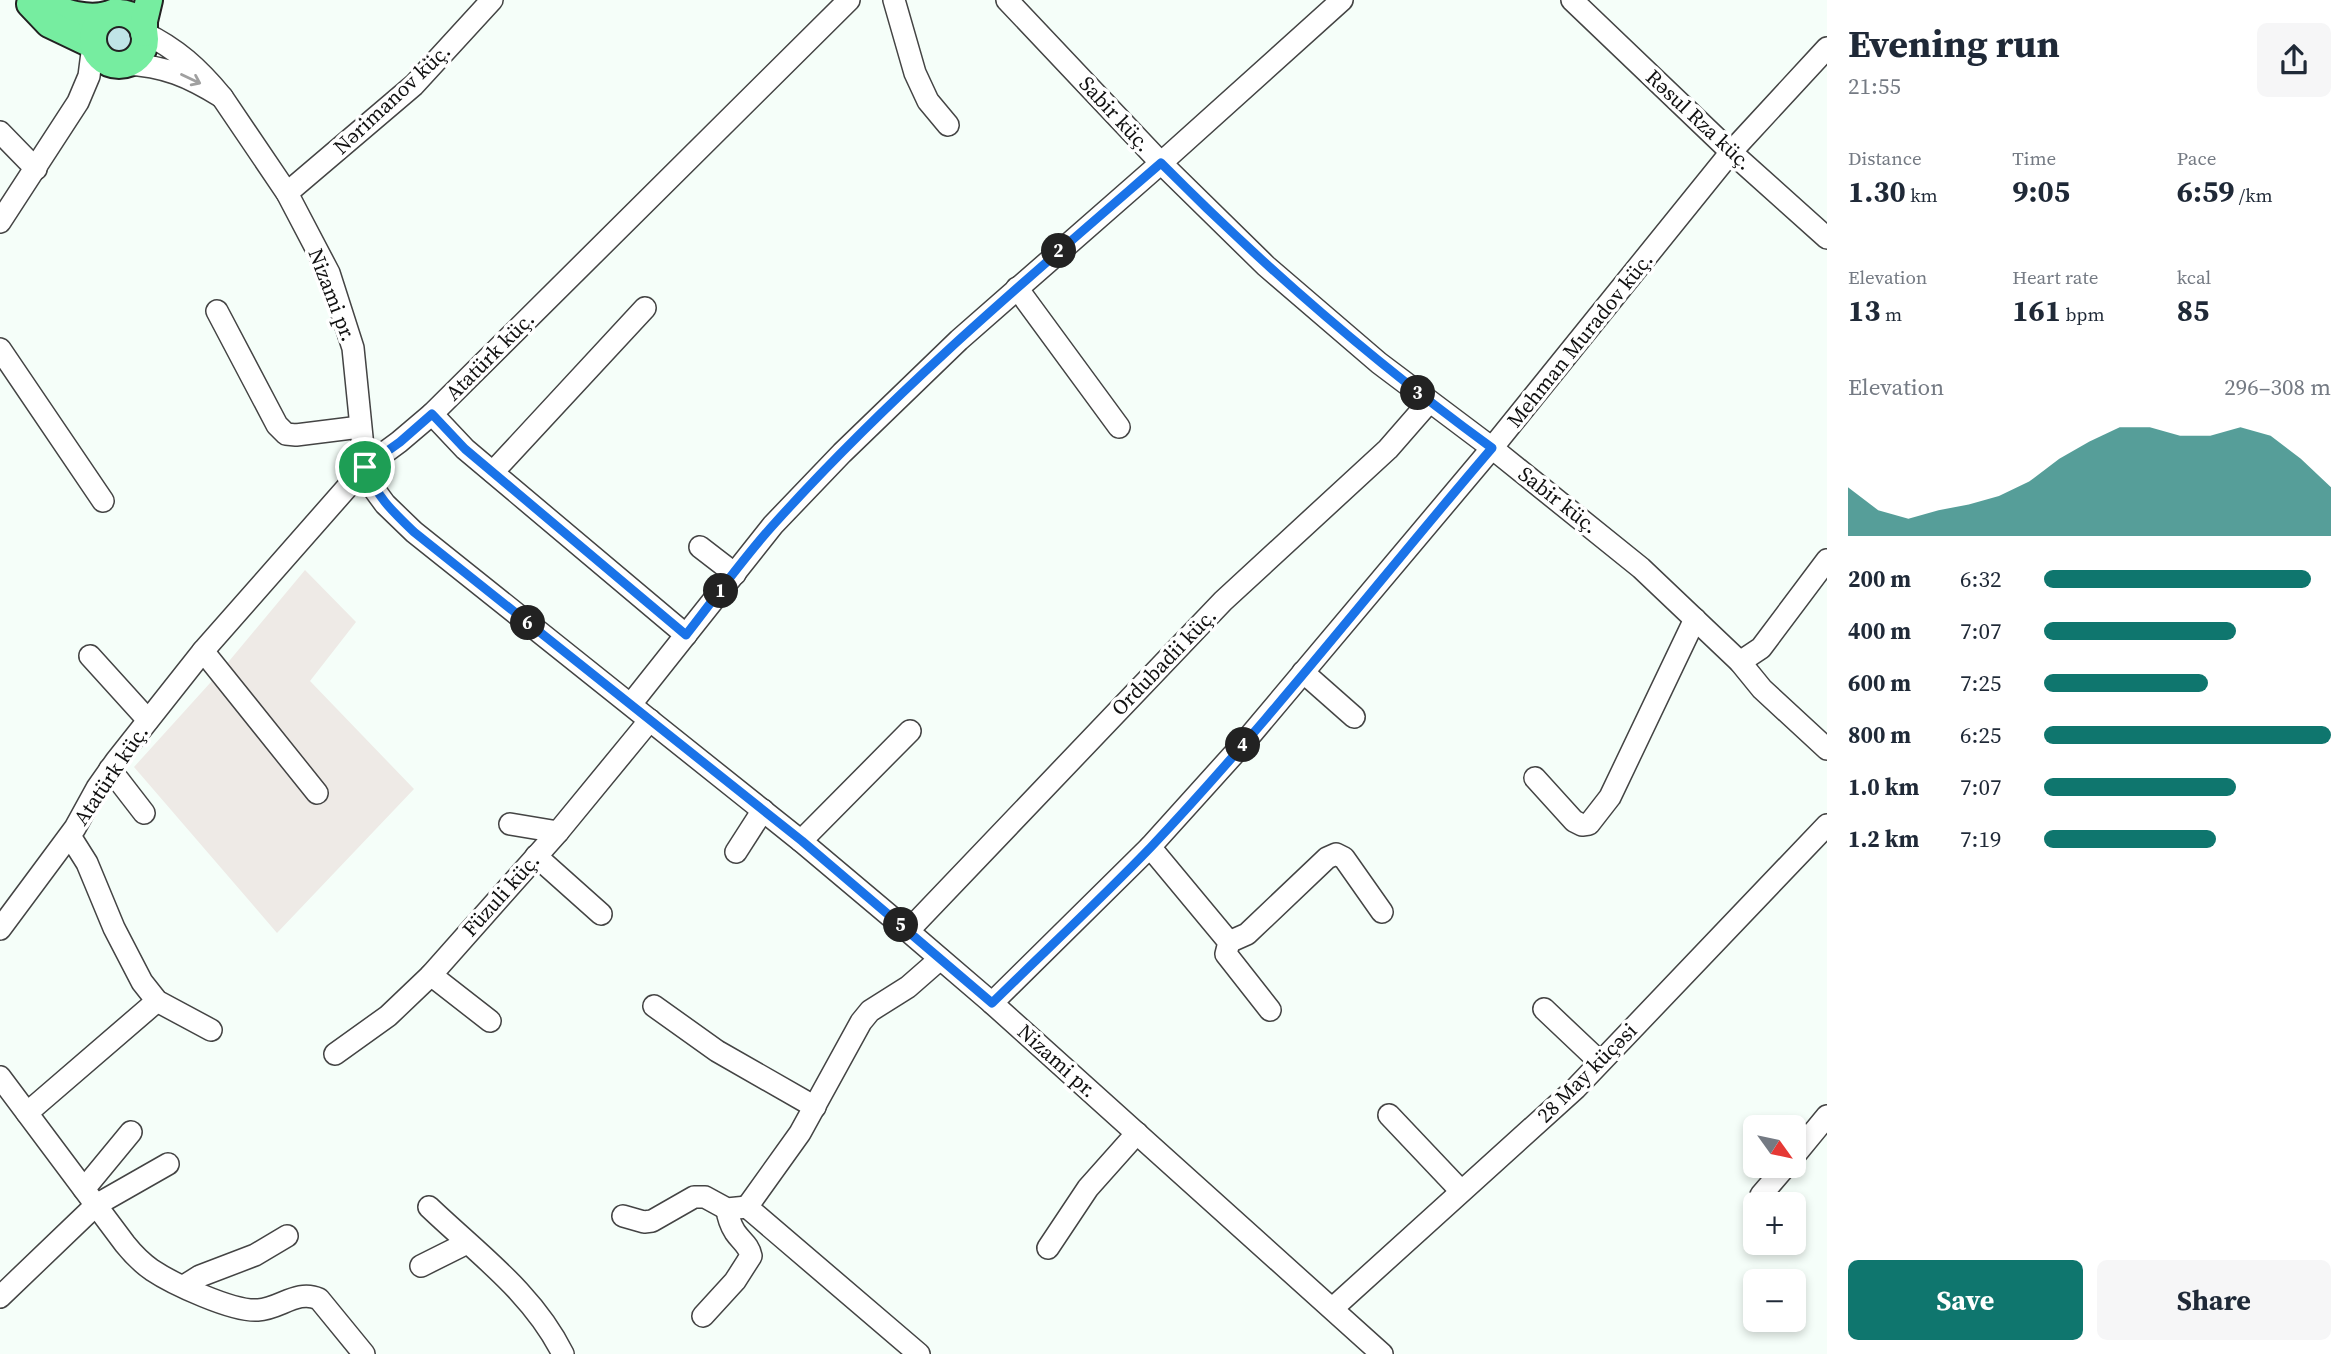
<!DOCTYPE html>
<html lang="en">
<head>
<meta charset="utf-8">
<style>
	:root { --surface:#fff; --page:#f6f6f7; --text:#1f2937; --muted:#747a83; --accent:#0f766e }
	body { margin:0; font-family:"Source Serif 4",serif; background:var(--page); color:var(--text); height:100vh; display:flex; flex-direction:column; font-size:26px; white-space:nowrap }
	* { box-sizing:border-box; margin:0 }
	p { font-size:23px; color:var(--muted) }
	.icon { flex:none; width:38px; height:38px; fill:none; stroke:currentColor; stroke-width:2; stroke-linecap:round; stroke-linejoin:round }
	.map { position:relative; flex:1; overflow:hidden }
	.details { display:flex; flex-direction:column; background:var(--surface); width:525px }
	.details>* { flex:none }
	.needle { width:46px; rotate:123deg }
	.buttons { position:absolute; left:1743px; top:1115px; display:grid; gap:14px }
	.buttons a { display:grid; place-items:center; width:63px; height:63px; border-radius:10px; background:var(--surface); box-shadow:0 4px 10px #0003; font-size:35px }
	.pin { position:absolute; display:grid; place-items:center; width:60px; height:60px; color:#fff; margin:-30px; border:4px solid #fff; border-radius:50%; box-shadow:0 2px 7px #0007 }
	.km { position:absolute; width:35px; height:35px; margin:-18px; border-radius:50%; background:#222; color:#fff; font-size:19px; line-height:35px; text-align:center }
	.round { display:grid; place-items:center; flex:none; width:74px; height:74px; border-radius:10px; background:var(--page) }
	.summary { display:flex; align-items:center; justify-content:space-between; height:119px; padding:0 21px }
	h1 { font-size:38px; font-weight:700; line-height:52px }
	.figures { display:grid; grid-template-columns:repeat(3,1fr); gap:10px; height:119px; padding:7px 21px }
	.figures div { display:grid; align-content:center }
	.figures b { font-size:30px; font-weight:700 }
	.figures small { font-size:19px; font-weight:400 }
	.figures p { font-size:19px }
	.chart { height:196px; padding:14px 21px }
	.chart p { display:flex; justify-content:space-between }
	.chart svg { width:100%; height:126px; margin-top:7px; fill:var(--accent); opacity:.7 }
	.action { display:flex; gap:14px; margin-top:auto; padding:14px 21px }
	.action a { flex:1; height:80px; border-radius:10px; background:var(--accent); color:#fff; font-size:28px; font-weight:700; line-height:80px; text-align:center }
	.action a+a { background:var(--page); color:var(--text) }
	ul { padding:0 21px; list-style:none; font-size:23px }
	li { display:grid; grid-template-columns:112px 84px 1fr; align-items:center; height:52px }
	li i { height:18px; border-radius:9px; background:var(--accent) }
	main { display:flex; flex:1; min-height:0 }
	.map>svg:first-child { display:block }
	.industrial { fill:#eeeae6 }
	.green { fill:#c0e4e7 }
	.lines { fill:none; stroke-linecap:round; stroke-linejoin:round }
	.minor-casing { stroke:#444; stroke-width:24 }
	.major-casing { stroke:#222; stroke-width:30 }
	.minor { stroke:#fff; stroke-width:21 }
	.major { stroke:#76eda0; stroke-width:26 }
	.oneway { stroke:#a0a0a0 }
	.route-casing { stroke:#fff; stroke-width:14 }
	.route { stroke:#1a73e8; stroke-width:9 }
	.labels { text-anchor:middle; stroke-width:7; stroke-linejoin:round; paint-order:stroke }
	.street-label { font-size:21px; fill:#111; stroke:#fff }
</style>
</head>
<body>
<main>
<div class="map">
<svg width="1827" height="1354" viewBox="0 0 1827 1354">
	<rect width="100%" height="100%" fill="#f5fef9"/>
	<path class="industrial" d="M305 570 356 622 310 681 414 789 277 933 134 767 220 672Z"/>
	<circle class="green" cx="118" cy="39" r="13"/>
	<g class="lines">
		<defs>
			<g id="minor">
				<path d="M894 0 915 73 928 101 948 125"/>
				<path d="M1007 0 1161 163 1266 266 1379 363 1492 448 1641 568 1740 662 1762 689 1827 749"/>
				<path d="M1572 0 1731 152 1827 238"/>
				<path d="M125 64C165 66 188 76 222 97 199 69 176 48 144 33"/>
				<path d="M222 97 287 193 329 273 353 348 365 467 374 489 385 504 414 532 801 841 908 931 992 1003 1382 1354"/>
				<path d="M0 132 36 169"/>
				<path d="M287 193 414 85 492 0"/>
				<path d="M0 222 78 102 89 76 93 45"/>
				<path d="M1017 288 1119 427"/>
				<path d="M217 311 277 425 286 434 296 435 360 427"/>
				<path d="M0 349 103 501"/>
				<path d="M432 414 465 449 686 635"/>
				<path d="M493 472 645 308"/>
				<path d="M700 547 735 574"/>
				<path d="M203 651 317 793"/>
				<path d="M90 656 148 720"/>
				<path d="M1740 662 1761 648 1827 560"/>
				<path d="M1303 672 1354 717"/>
				<path d="M631 704 773 525 842 453 959 340 1161 163 1342 0"/>
				<path d="M110 769 144 813"/>
				<path d="M1535 778 1574 821 1582 825 1589 824 1610 797 1695 619"/>
				<path d="M510 824 558 832"/>
				<path d="M70 836 87 863 114 928 142 982 157 1001 211 1030"/>
				<path d="M801 841 910 731"/>
				<path d="M1150 847 1229 942 1226 954 1270 1010"/>
				<path d="M736 852 763 810"/>
				<path d="M536 856 601 914"/>
				<path d="M0 929 75 828 97 788 116 761 203 651 365 467 399 442 432 414 849 0"/>
				<path d="M908 931 1223 601 1388 449 1429 402"/>
				<path d="M1229 942 1247 934 1327 858 1336 854 1344 858 1382 912"/>
				<path d="M431 975 490 1021"/>
				<path d="M992 1003 1150 847 1243 744 1492 448 1731 152 1827 48"/>
				<path d="M654 1006 717 1051 815 1107"/>
				<path d="M1544 1009 1600 1062"/>
				<path d="M335 1054 388 1016 431 975 558 832 650 720"/>
				<path d="M0 1077 125 1244C133 1254 142 1263 152 1270 173 1284 233 1312 258 1310 280 1309 297 1289 319 1299L364 1354"/>
				<path d="M27 1113 157 1001"/>
				<path d="M1389 1115 1461 1191"/>
				<path d="M1794 1156 1827 1116"/>
				<path d="M84 1189 131 1132"/>
				<path d="M1761 1195 1786 1166"/>
				<path d="M429 1207C477 1253 533 1293 563 1354"/>
				<path d="M623 1216 644 1222 652 1221 694 1197H705L727 1209 747 1207"/>
				<path d="M1048 1248 1088 1188 1137 1133"/>
				<path d="M421 1266 467 1243"/>
				<path d="M184 1286 200 1276 255 1255 287 1236"/>
				<path d="M0 1297 96 1205 168 1164"/>
				<path d="M1333 1308 1576 1088 1827 825"/>
				<path d="M703 1316 735 1281 751 1256C749 1245 741 1241 735 1232 730 1224 728 1218 727 1209"/>
				<path d="M919 1354 747 1207 800 1133 861 1022 870 1011 908 987 940 959"/>
			</g>
			<g id="major">
				<path d="M40 0C60 13 92 23 115 12"/>
				<path d="M30 4 49 24 93 45"/>
				<circle cx="119" cy="39" r="26"/>
				<path d="M144 33V21L149 0"/>
			</g>
		</defs>
		<use href="#minor" class="minor-casing"/>
		<use href="#major" class="major-casing"/>
		<use href="#minor" class="minor"/>
		<use href="#major" class="major"/>
	</g>
	<defs><path id="oneway-shaft" d="M-6 0H5M1.5-3L5.5 0L1.5 3" fill="none" stroke-width="1.6" stroke-linecap="round" stroke-linejoin="round" transform="scale(1.75)"/></defs>
	<use class="oneway" href="#oneway-shaft" transform="translate(191 79) rotate(25)"/>
	<g class="lines">
		<defs>
			<path id="route" d="M1161 163C1264 267 1374 362 1492 448 1378 581 1271 720 1151 847 1100 900 1045 951 992 1003L802 841 414 532C390 509 378 498 365 467L400 442 432 414 465 449 686 635C715 598 743 558 775 523 893 392 1028 278 1161 163Z"/>
		</defs>
		<use href="#route" class="route-casing"/>
		<use href="#route" class="route"/>
	</g>
	<g class="labels">
		<g class="street-label">
			<text transform="translate(392 99) rotate(-43)" y="7">Nərimanov küç.</text>
			<text transform="translate(1115 114) rotate(47)" y="7">Sabir küç.</text>
			<text transform="translate(1699 120) rotate(43)" y="7">Rəsul Rza küç.</text>
			<text transform="translate(332 295) rotate(69)" y="7">Nizami pr.</text>
			<text transform="translate(1580 340) rotate(-51)" y="7">Mehman Muradov küç.</text>
			<text transform="translate(490 356) rotate(-45)" y="7">Atatürk küç.</text>
			<text transform="translate(1558 500) rotate(38)" y="7">Sabir küç.</text>
			<text transform="translate(1164 662) rotate(-46)" y="7">Ordubadii küç.</text>
			<text transform="translate(111 775) rotate(-56)" y="7">Atatürk küç.</text>
			<text transform="translate(501 895) rotate(-48)" y="7">Füzuli küç.</text>
			<text transform="translate(1057 1061) rotate(42)" y="7">Nizami pr.</text>
			<text transform="translate(1587 1073) rotate(-45)" y="7">28 May küçəsi</text>
		</g>
	</g>
</svg>
<div class="buttons">
<a><svg class="needle" viewBox="-14 -14 28 28"><path d="M0-13l5 13h-10z" fill="#e53935"/><path d="M0 13l5-13h-10z" fill="#747a83"/></svg></a>
<a>+</a>
<a>−</a>
</div>
<div class="pin" style="left:365px;top:467px;background:#1e9e55"><svg class="icon" aria-label="arrive" viewBox="0 0 24 24"><path d="M6 21V4h12l-3 4 3 4H6"/></svg></div>
<b class="km" style="left:721px;top:591px">1</b>
<b class="km" style="left:1059px;top:251px">2</b>
<b class="km" style="left:1418px;top:393px">3</b>
<b class="km" style="left:1243px;top:745px">4</b>
<b class="km" style="left:901px;top:925px">5</b>
<b class="km" style="left:528px;top:623px">6</b>
</div>
<section class="details">
<div class="summary"><div><h1>Evening run</h1><p>21:55</p></div><a class="round"><svg class="icon" aria-label="share" viewBox="0 0 24 24"><path d="M12 15V3M7 8l5-5 5 5M5 13v7h14v-7"/></svg></a></div>
<div class="figures">
<div><p>Distance</p><b>1.30<small> km</small></b></div>
<div><p>Time</p><b>9:05</b></div>
<div><p>Pace</p><b>6:59<small> /km</small></b></div>
</div>
<div class="figures">
<div><p>Elevation</p><b>13<small> m</small></b></div>
<div><p>Heart rate</p><b>161<small> bpm</small></b></div>
<div><p>kcal</p><b>85</b></div>
</div>
<div class="chart"><p><span>Elevation</span>296–308 m</p>
<svg viewBox="0 0 160 44" preserveAspectRatio="none"><path d="M0 44V27L10 35L20 38L30 35L40 33L50 30L60 25L70 17L80 11L90 6L100 6L110 9L120 9L130 6L140 9L150 17L160 27V44z"/></svg>
</div>
<ul>
<li><b>200 m</b>6:32<i style="width:93%"></i></li>
<li><b>400 m</b>7:07<i style="width:67%"></i></li>
<li><b>600 m</b>7:25<i style="width:57%"></i></li>
<li><b>800 m</b>6:25<i style="width:100%"></i></li>
<li><b>1.0 km</b>7:07<i style="width:67%"></i></li>
<li><b>1.2 km</b>7:19<i style="width:60%"></i></li>
</ul>
<div class="action"><a>Save</a><a>Share</a></div>
</section>
</main>
</body>
</html>
